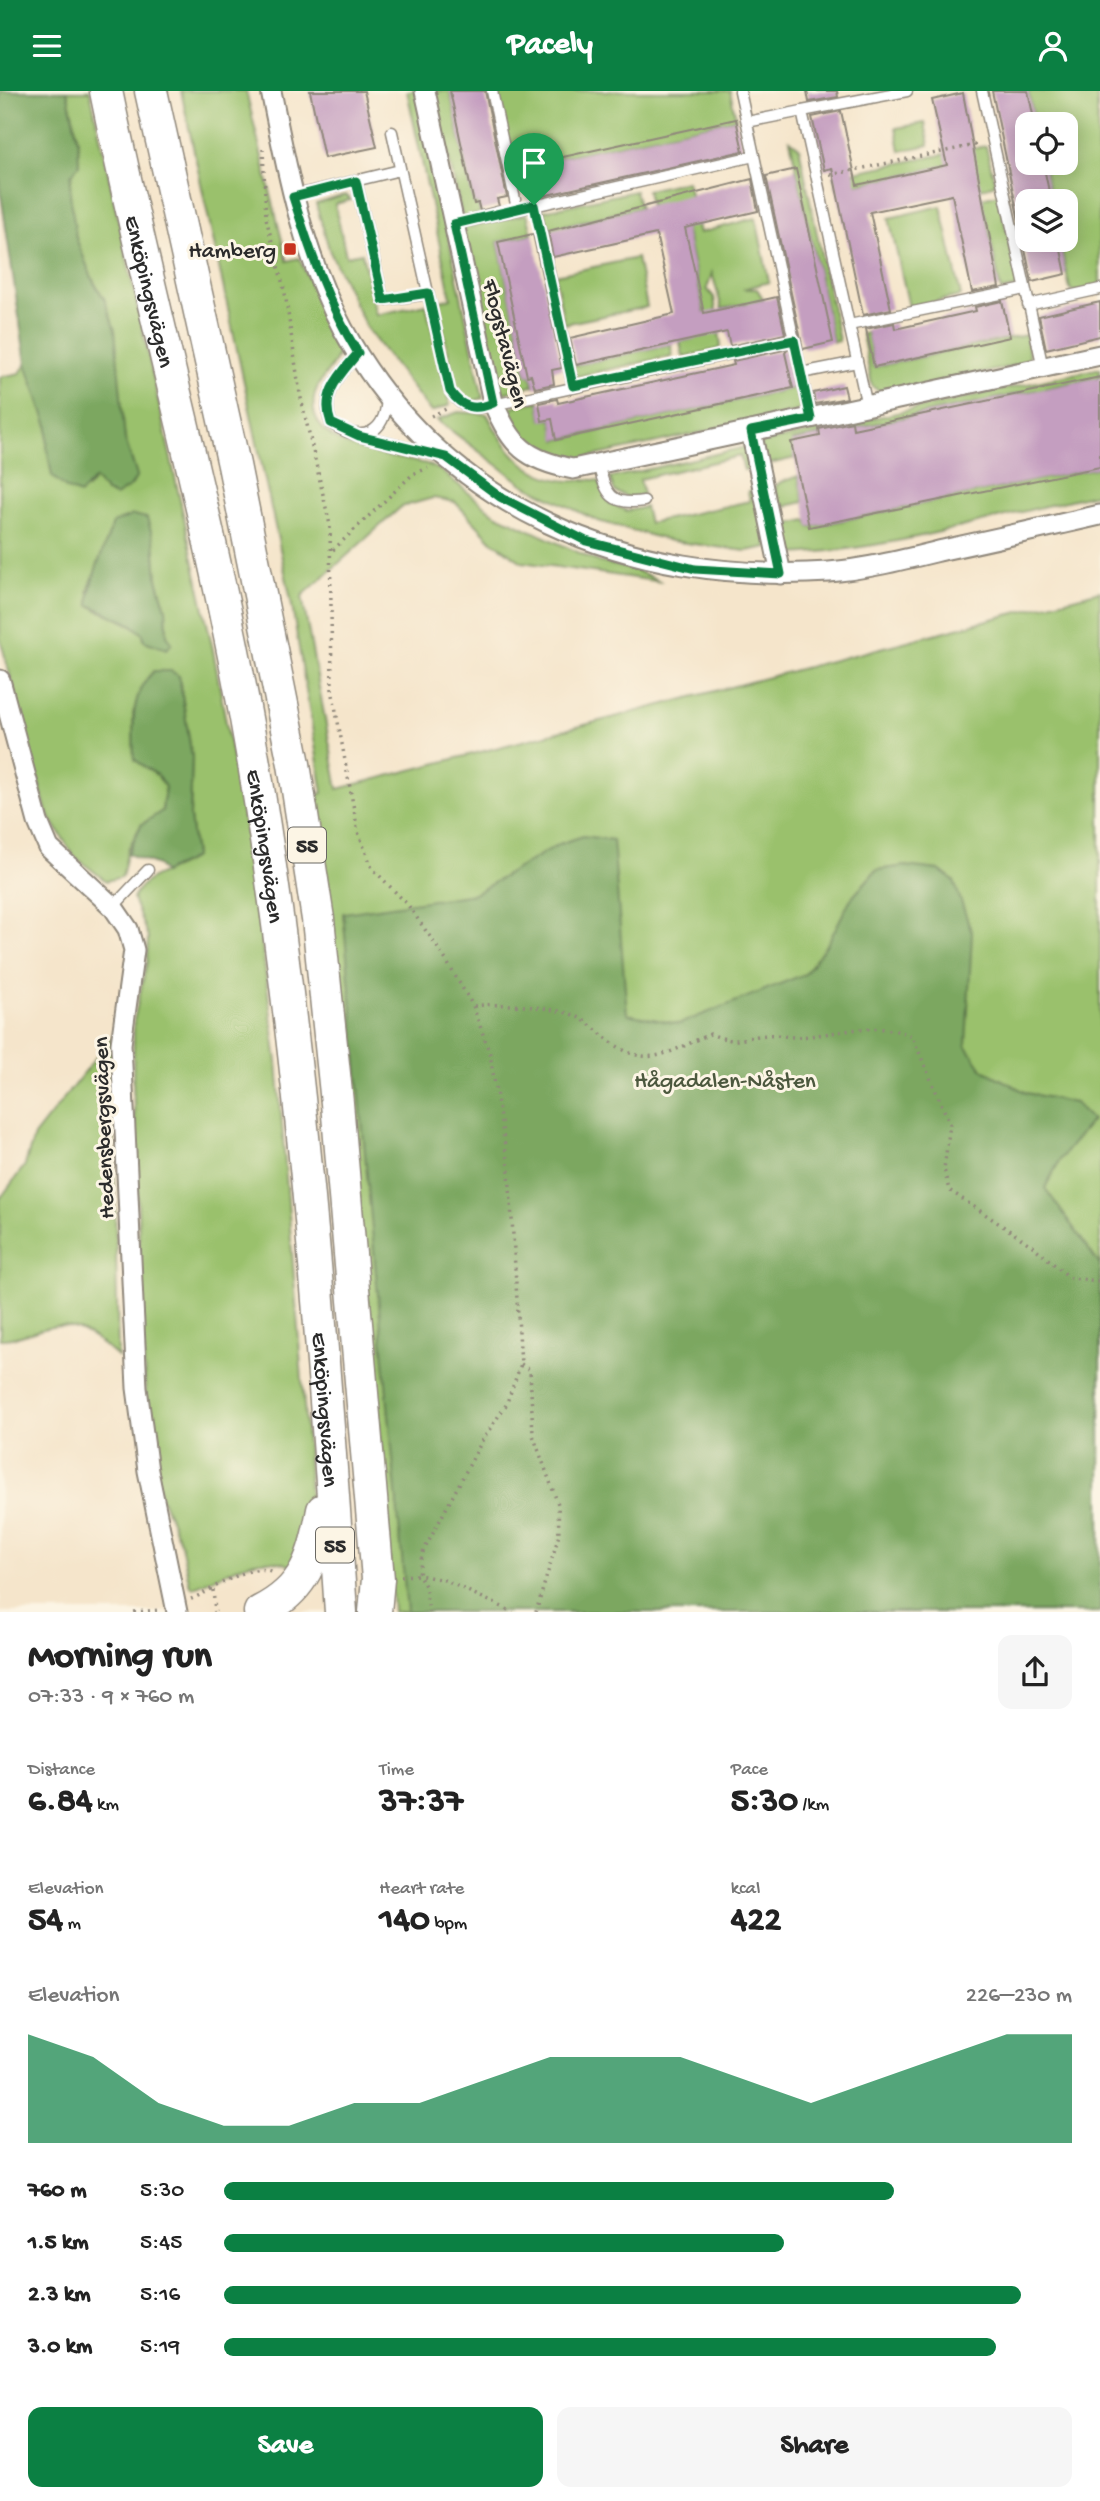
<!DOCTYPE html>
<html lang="en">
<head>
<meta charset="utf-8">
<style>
	:root { --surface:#fff; --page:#f6f6f6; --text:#222; --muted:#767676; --accent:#0b8043 }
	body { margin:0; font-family:"Gochi Hand",sans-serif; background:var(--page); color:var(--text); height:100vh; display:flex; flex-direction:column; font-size:26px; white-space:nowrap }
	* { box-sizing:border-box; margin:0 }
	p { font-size:23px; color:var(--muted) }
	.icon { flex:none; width:38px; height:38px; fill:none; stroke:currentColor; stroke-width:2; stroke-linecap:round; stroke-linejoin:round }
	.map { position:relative; height:1521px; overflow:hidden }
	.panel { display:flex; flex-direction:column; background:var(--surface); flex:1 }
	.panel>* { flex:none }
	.buttons { position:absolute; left:1015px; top:21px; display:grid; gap:14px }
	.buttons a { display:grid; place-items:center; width:63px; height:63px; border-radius:14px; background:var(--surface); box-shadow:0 4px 18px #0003; font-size:35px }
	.pin { position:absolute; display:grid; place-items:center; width:60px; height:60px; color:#fff; margin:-72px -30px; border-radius:50% 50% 50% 0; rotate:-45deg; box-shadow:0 0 7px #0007 }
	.pin .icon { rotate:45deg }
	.round { display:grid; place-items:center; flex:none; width:74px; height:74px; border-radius:14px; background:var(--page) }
	.overview { display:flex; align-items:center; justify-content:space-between; height:119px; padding:0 28px }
	h1 { font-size:38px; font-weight:700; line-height:52px }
	.stats { display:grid; grid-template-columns:repeat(3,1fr); gap:10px; height:119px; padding:7px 28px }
	.stats div { display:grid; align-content:center }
	.stats b { font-size:35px; font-weight:700 }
	.stats small { font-size:19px; font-weight:400 }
	.stats p { font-size:19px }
	.chart { height:196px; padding:14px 28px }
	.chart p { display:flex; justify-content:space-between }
	.chart svg { width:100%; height:126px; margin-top:7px; fill:var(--accent); opacity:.7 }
	.button { display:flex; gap:14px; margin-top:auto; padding:14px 28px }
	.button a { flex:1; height:80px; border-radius:14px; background:var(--accent); color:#fff; font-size:28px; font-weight:700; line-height:80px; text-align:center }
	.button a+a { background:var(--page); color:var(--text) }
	ul { padding:0 28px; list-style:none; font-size:23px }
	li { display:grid; grid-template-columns:112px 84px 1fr; align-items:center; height:52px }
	li i { height:18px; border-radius:9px; background:var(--accent) }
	header { display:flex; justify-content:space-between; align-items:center; height:91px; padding:0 28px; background:var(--accent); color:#fff; font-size:32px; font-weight:700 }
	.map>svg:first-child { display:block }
	.green { fill:#9ac16c; stroke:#62764c; stroke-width:2; fill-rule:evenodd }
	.forest { fill:#7ba760; stroke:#536946; stroke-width:2 }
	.building { fill:#c49ec0 }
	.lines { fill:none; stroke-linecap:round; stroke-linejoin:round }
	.service-casing { stroke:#90887b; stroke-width:13 }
	.minor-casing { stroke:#90887b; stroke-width:23 }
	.primary-casing { stroke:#90887b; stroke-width:35 }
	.path { stroke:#90887b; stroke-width:3.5; stroke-dasharray:2 5; stroke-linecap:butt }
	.service { stroke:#fff; stroke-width:10 }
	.minor { stroke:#fff; stroke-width:19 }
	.primary { stroke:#fff; stroke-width:32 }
	.route-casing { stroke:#fff; stroke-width:14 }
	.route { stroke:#0b8043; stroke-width:9 }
	.poi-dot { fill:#c8321e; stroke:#fcf5e5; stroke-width:2.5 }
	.labels { text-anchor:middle; stroke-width:6; stroke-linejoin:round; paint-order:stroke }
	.shield { fill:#fcf5e5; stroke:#6a6863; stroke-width:2 }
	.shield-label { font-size:21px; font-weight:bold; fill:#2b2b2b }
	.poi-label { font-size:23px; fill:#2b2b2b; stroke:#fcf5e5; text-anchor:end }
	.street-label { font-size:23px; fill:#2b2b2b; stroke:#fcf5e5 }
	.park-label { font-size:23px; fill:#4c583e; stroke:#fcf5e5 }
</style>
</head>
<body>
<header><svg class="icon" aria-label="menu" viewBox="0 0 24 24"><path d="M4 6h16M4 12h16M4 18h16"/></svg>Pacely<svg class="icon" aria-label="person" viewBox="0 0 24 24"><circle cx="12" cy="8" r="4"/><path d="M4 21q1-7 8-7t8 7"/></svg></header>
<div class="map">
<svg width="1100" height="1521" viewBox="0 0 1100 1521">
	<rect width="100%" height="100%" fill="#fcf5e5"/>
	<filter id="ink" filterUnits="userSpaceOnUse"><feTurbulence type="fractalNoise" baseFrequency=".0143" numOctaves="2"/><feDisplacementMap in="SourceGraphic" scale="14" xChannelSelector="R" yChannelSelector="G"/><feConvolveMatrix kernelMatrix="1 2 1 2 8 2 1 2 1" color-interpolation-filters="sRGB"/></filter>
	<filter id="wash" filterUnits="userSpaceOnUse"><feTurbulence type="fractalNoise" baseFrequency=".00686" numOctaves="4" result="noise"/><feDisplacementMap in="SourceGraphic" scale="28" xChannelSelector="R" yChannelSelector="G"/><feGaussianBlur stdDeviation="1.57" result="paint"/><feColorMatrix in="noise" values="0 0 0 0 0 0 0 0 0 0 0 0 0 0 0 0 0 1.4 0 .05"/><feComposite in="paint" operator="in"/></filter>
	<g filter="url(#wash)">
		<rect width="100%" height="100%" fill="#f5e5cb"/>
		<g class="green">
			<path d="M67 0H90L213 559 251 770 277 971 307 1352 311 1428 297 1478C258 1456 229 1483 194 1496L190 1495 181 1453 160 1404 145 1298 133 991 134 929 147 871 148 846 133 808C142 782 178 781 195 765L190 726 192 666 179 585 148 586 133 622 134 668 158 685 165 696 162 720 141 734 128 758 122 786 106 790 74 765 47 722 0 547V286L20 282 26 273 48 335 47 357 87 398 95 388 106 401 137 385 125 348 104 207C84 178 66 131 70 94 72 77 80 76 78 53 77 36 70 17 67 0ZM108 448 154 450 157 488 166 518 167 544 171 552C144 543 122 527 95 518L88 500Z"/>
			<path d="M181 0H246L287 170 299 167 339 255C338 277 317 286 314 307 306 359 392 365 427 373L440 379 495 423 599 471 635 479 662 491 522 471 492 450 455 411 433 407 401 416 302 505 338 698 1100 500V1521H393C375 1248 347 977 312 705L323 702 291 509Z"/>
			<path d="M407 0H417L483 307 469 312 457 303 437 211 451 207Z"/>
			<path d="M434 0H450L474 113 478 112 480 123 462 126Z"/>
			<path d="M495 0H730L736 28 512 77Z"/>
			<path d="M1028 0H1097L1100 196 1075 201 1070 198 1059 149H1066V110H1051L1043 72H1066V33H1035Z"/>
			<path d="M925 32 929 54 900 60 896 37Z"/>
			<path d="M790 49 799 56 839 250 833 251Z"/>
			<path d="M986 55 995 93 980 98 973 69 837 98 834 85Z"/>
			<path d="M687 90 699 142 756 127 769 191 743 198H757L764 209 722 218 712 182 707 198 714 206 721 255 719 258 683 266 680 251 709 244 679 109 650 115 647 99Z"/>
			<path d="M635 100 640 117 543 139 539 121Z"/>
			<path d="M998 103 1020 196 1001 200 982 107Z"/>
			<path d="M346 104 351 109 335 113 346 165 362 162 376 224 426 213 450 314 431 321 367 238 330 161 316 113Z"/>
			<path d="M941 115 961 205 909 216 889 127Z"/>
			<path d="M527 123 532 143 498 151 527 284H531L533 295 500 303 463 137Z"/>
			<path d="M637 167 647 216 564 233 555 184Z"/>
			<path d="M867 241 874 276 1026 244 1030 271 885 305 872 295 862 243Z"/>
			<path d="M671 253 672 265 574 286 572 275Z"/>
			<path d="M1100 277V286L792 350 795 367 765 374 761 352Z"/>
			<path d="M799 296 804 319 571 370C535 360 521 352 505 317L539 310 542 329 552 328 557 349Z"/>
			<path d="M458 321 487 323C505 358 528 388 571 390 580 390 589 387 599 390L609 412 627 420 645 416 649 432 750 410 748 400 756 398 768 456 746 460 671 450 598 430 524 394 437 329Z"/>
			<path d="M750 355 755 377 744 379 740 365 640 388 643 403 630 407 615 401 610 387Z"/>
			<path d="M1100 376V402C997 425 896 459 789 463L784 439 792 432 807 429 810 436Z"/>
			<path d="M798 385 804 411 786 415 779 413 775 396 779 392Z"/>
			<path d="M112 946 118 1266C102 1253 82 1235 60 1235 39 1236 21 1249 0 1248V1108L25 1074 34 1045Z"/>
		</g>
		<g class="forest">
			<path d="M0 0H67L78 50 79 74 71 84 70 102 76 147 94 192 104 207 115 239 125 348 137 385 131 395 115 405 106 401 95 388 80 403 67 398 52 385 47 357 48 335 26 273 0 97Z"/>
			<path d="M133 424 147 427 154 450 157 488 166 518 167 544 172 552 167 558 144 550 143 543 131 533 89 514C87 493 106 454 113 432Z"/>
			<path d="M154 580H171L179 585 192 666 190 726 195 765C186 774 174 774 164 782L158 774 128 763 141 734 162 720 165 696 158 685 134 668C133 638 129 603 154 580Z"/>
			<path d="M583 745 613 749 627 923 679 933 805 883 829 850 850 809 876 779 905 775 939 779 954 790 972 842 966 954 983 979 1027 1002 1075 1012 1092 1029 1061 1067 1045 1097 1100 1174V1521H407L343 822 474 803 559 753Z"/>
		</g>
		<g id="blocks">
			<g class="building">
				<path d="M310 0H364L377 56 324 67Z"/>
				<path d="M450 0H485L507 106 497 108 499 115 480 120 478 112 474 113Z"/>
				<path d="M807 0H837L838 6 809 11Z"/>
				<path d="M992 0H1028L1035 33H1027V72H1043L1051 110H1027V138L1021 139Z"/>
				<path d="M963 2 999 196 972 201 952 104 870 121 891 218 863 224 832 77 824 79 812 26 841 20 857 94 947 74 932 9Z"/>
				<path d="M736 28 743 60 538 106 531 73Z"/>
				<path d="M796 78 833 251 803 258 766 85Z"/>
				<path d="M752 88 758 120 685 137 704 222 777 206 785 243 730 255 727 241 576 274 570 247 674 223 656 143 553 166 548 140Z"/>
				<path d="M533 143 562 277 552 279 554 293 535 297 531 284 527 285 498 151Z"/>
				<path d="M1023 149H1059L1066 183 1032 191Z"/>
				<path d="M1002 210 1010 246 874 276 866 238 894 232 895 238 976 220 975 216Z"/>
				<path d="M1100 211V245L1046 258 1039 225Z"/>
				<path d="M788 258 785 262 793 297 556 349 552 328 542 330 539 312 557 308 558 312 734 274 733 270Z"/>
				<path d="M1100 286V376L809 436 791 351 820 345 819 338 852 331 853 338Z"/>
				<path d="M844 295 847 307 815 313 813 302Z"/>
			</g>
		</g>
	</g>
	<g filter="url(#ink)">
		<use href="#blocks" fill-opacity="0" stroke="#90887b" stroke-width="2"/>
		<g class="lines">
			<defs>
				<g id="service">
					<path d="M492 0 517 118"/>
					<path d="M740 0 811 328"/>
					<path d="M982 0 1043 277"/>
					<path d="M747 31 802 20"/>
					<path d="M392 41 450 300C460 314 467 318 484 316L794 249"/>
					<path d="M356 90 383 209 428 203"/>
					<path d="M293 105 400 79"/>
					<path d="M535 114 573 295"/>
					<path d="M454 133 754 65"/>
					<path d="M1028 214 1100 198"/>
					<path d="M849 234 1025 198"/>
					<path d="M358 262C340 284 320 302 331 332 362 353 386 344 387 305"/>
					<path d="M801 282 857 271"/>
					<path d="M867 315 802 20 907 0"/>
					<path d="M363 346 436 364"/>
					<path d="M598 374C607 403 610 415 644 410"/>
					<path d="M113 816 148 779"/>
				</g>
				<g id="minor">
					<path d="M271 0C287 81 303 164 343 238 442 419 630 494 829 481 867 478 906 468 943 459 995 448 1048 436 1100 424"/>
					<path d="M425 0 493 311C511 355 526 369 573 378L751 340"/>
					<path d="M781 483 751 340 1100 264"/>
					<path d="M0 589 38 731 49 757 113 816 128 838 134 859 121 953 137 1297 148 1380 177 1521"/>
				</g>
				<g id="primary">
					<path id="s1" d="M106 0C152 225 216 446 254 673 301 954 322 1238 341 1521"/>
					<path d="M151 0 234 374 294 673 318 828 337 1012 378 1488 375 1521"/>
					<path d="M260 1521C306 1498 314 1467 323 1419"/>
				</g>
			</defs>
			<use href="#service" class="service-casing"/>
			<use href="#minor" class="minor-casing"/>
			<use href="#primary" class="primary-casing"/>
			<g class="path">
				<path d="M263 58 266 127 285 202 300 303 330 434 332 598 358 741 372 777 408 814 444 866 473 915 490 963 509 1080 521 1273 506 1314 483 1348 422 1463 419 1484 444 1489 513 1521"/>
				<path d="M830 84 980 53"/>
				<path d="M278 170 286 168"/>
				<path d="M431 325 446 318"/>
				<path d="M333 459 413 383 428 377"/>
				<path d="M474 915C496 911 561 916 580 927 604 942 622 969 655 965 673 962 693 950 710 943 743 955 737 946 768 944 776 943 786 946 795 946 834 945 874 928 912 945L950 1033 944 1078 949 1099 1034 1156 1070 1187 1100 1190"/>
				<path d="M521 1273 530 1279 533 1344 558 1413 559 1444 536 1521"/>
				<path d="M401 1485 419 1484 425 1495 429 1521"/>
				<path d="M213 1499 215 1521"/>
				<path d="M191 1508C214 1499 249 1470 273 1481"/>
				<path d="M134 1521 160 1519"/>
			</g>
			<use href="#service" class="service"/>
			<use href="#minor" class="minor"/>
			<use href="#primary" class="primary"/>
		</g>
	</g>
	<g class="lines" filter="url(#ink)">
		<defs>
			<path id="route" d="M356 90 383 209 428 202 450 300C462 317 474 320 493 312L454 133 534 114 573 295 794 249 811 328 751 340 781 483 695 478 586 450 500 406 446 366 359 345 331 332C320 302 340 284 358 262 328 214 310 159 293 106Z"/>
		</defs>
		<use href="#route" class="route-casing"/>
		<use href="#route" class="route"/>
	</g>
	<rect class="poi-dot" x="283" y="151" width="14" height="14" rx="3.5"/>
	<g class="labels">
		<g class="shield">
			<rect x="288" y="736.5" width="38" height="35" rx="5"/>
			<rect x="316" y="1436.5" width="38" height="35" rx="5"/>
		</g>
		<g class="shield-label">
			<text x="307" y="761">55</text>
			<text x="335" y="1461">55</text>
		</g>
		<g class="poi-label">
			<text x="276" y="166">Hamberg</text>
		</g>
		<g class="street-label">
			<text dy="8" stroke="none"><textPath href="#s1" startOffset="205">Enköpingsvägen</textPath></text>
			<text transform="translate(507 252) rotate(76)" y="8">Flogstavägen</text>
			<text dy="8" stroke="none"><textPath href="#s1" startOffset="772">Enköpingsvägen</textPath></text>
			<text transform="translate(102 1037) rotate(-92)" y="8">Hedensbergsvägen</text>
			<text dy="8" stroke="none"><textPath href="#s1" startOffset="1339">Enköpingsvägen</textPath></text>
		</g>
		<g class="park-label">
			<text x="725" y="996">Hågadalen-Nåsten</text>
		</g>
	</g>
</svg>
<div class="buttons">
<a><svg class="icon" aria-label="locate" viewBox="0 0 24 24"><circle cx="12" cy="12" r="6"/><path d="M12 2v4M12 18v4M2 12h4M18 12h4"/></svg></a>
<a><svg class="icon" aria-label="layers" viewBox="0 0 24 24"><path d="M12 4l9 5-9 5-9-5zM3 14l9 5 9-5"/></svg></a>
</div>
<div class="pin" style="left:534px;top:114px;background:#1e9e55"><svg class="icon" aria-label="arrive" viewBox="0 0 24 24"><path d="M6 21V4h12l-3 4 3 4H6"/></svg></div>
</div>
<section class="panel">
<div class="overview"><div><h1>Morning run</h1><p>07:33 · 9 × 760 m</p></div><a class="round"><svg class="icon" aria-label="share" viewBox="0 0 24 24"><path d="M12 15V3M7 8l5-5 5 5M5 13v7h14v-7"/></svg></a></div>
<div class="stats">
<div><p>Distance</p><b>6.84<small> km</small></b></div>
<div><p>Time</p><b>37:37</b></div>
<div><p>Pace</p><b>5:30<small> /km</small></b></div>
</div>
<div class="stats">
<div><p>Elevation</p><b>54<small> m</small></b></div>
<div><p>Heart rate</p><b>140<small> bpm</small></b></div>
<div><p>kcal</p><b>422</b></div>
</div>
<div class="chart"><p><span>Elevation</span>226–230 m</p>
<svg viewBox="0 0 160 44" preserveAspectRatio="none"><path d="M0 44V6L10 14L20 30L30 38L40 38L50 30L60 30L70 22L80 14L90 14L100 14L110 22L120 30L130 22L140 14L150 6L160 6V44z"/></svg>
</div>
<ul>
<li><b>760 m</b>5:30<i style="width:79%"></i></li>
<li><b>1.5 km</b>5:45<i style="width:66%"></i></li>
<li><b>2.3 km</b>5:16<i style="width:94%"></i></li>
<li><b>3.0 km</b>5:19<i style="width:91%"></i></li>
</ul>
<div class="button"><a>Save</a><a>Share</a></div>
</section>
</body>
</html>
